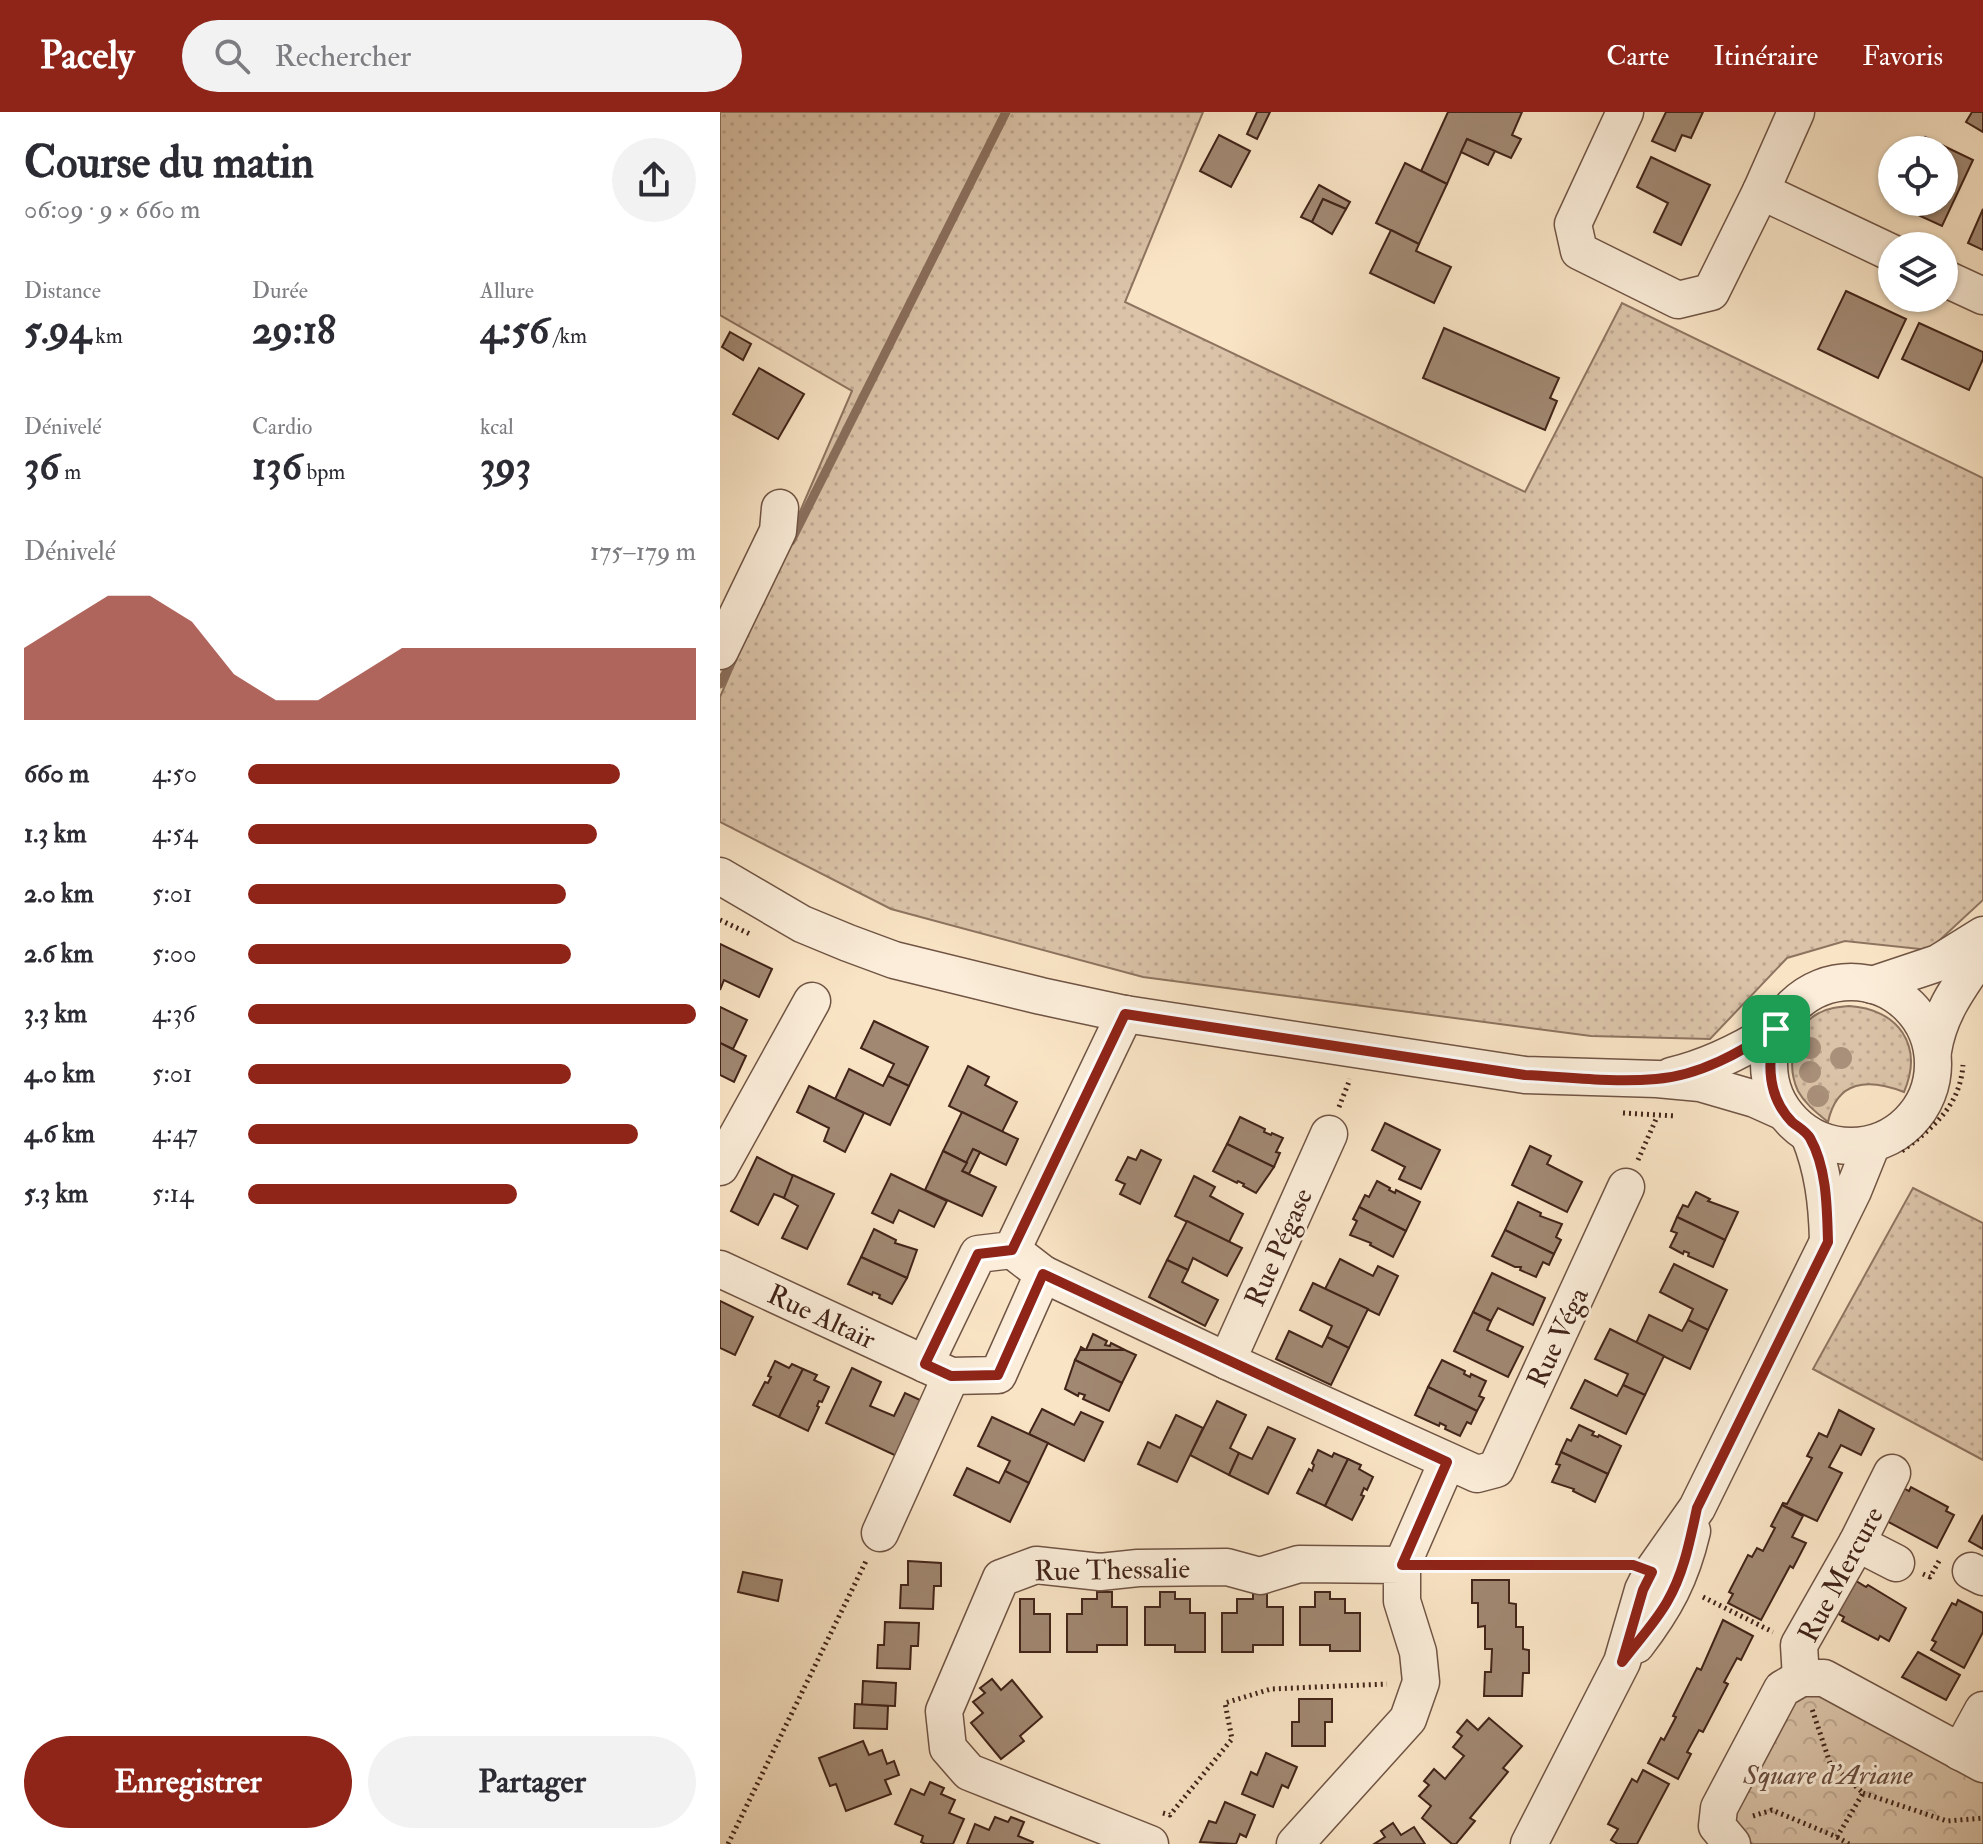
<!DOCTYPE html>
<html lang="fr">
<head>
<meta charset="utf-8">
<style>
	:root { --surface:#fff; --page:#f2f2f3; --text:#2b2b33; --muted:#7c7c81; --accent:#8f2418 }
	body { margin:0; font-family:"IM FELL Double Pica",serif; background:var(--page); color:var(--text); height:100vh; display:flex; flex-direction:column; font-size:30px; white-space:nowrap }
	* { box-sizing:border-box; margin:0 }
	p { font-size:26px; color:var(--muted) }
	.icon { flex:none; width:44px; height:44px; fill:none; stroke:currentColor; stroke-width:2; stroke-linecap:round; stroke-linejoin:round }
	.map { position:relative; flex:1; overflow:hidden }
	.sheet { display:flex; flex-direction:column; background:var(--surface); width:720px }
	.sheet>* { flex:none }
	.buttons { position:absolute; left:1158px; top:24px; display:grid; gap:16px }
	.buttons a { display:grid; place-items:center; width:80px; height:80px; border-radius:50%; background:var(--surface); box-shadow:0 2px 6px #0004; font-size:40px }
	.pin { position:absolute; display:grid; place-items:center; width:68px; height:68px; color:#fff; margin:-34px; border-radius:16px; box-shadow:0 4px 12px #0006 }
	.round { display:grid; place-items:center; flex:none; width:84px; height:84px; border-radius:42px; background:var(--page) }
	.summary { display:flex; align-items:center; justify-content:space-between; height:136px; padding:0 24px }
	h1 { font-size:44px; font-weight:700; line-height:60px }
	.figures { display:grid; grid-template-columns:repeat(3,1fr); gap:12px; height:136px; padding:8px 24px }
	.figures div { display:grid; align-content:center }
	.figures b { font-size:40px; font-weight:700 }
	.figures small { font-size:22px; font-weight:400 }
	.figures p { font-size:22px }
	.chart { height:224px; padding:16px 24px }
	.chart p { display:flex; justify-content:space-between }
	.chart svg { width:100%; height:144px; margin-top:8px; fill:var(--accent); opacity:.7 }
	.cta { display:flex; gap:16px; margin-top:auto; padding:16px 24px }
	.cta a { flex:1; height:92px; border-radius:48px; background:var(--accent); color:#fff; font-size:32px; font-weight:700; line-height:92px; text-align:center }
	.cta a+a { background:var(--page); color:var(--text) }
	ul { padding:0 24px; list-style:none; font-size:26px }
	li { display:grid; grid-template-columns:128px 96px 1fr; align-items:center; height:60px }
	li i { height:20px; border-radius:10px; background:var(--accent) }
	header { display:flex; align-items:center; gap:48px; box-sizing:border-box; height:112px; padding:0 40px; background:var(--accent); color:#fff }
	header strong { font-size:38px }
	nav { display:flex; gap:44px; margin-inline-start:auto; font-size:28px }
	.search { width:560px; height:72px; background:var(--page); display:flex; align-items:center; gap:20px; box-sizing:border-box; padding:0 28px; border-radius:44px; color:var(--muted); font-size:30px }
	main { display:flex; flex:1; min-height:0 }
	.map>svg:first-child { display:block }
	.grass { fill:url(#grass-dots); stroke:#8e7460; stroke-width:2 }
	.park { fill:url(#park-crowns); stroke:#8e7460; stroke-width:2 }
	.lines { fill:none; stroke-linecap:round; stroke-linejoin:round }
	.stream { stroke:#8b705d; stroke-width:9 }
	.building { fill:#a18872; stroke:#422419; stroke-width:2 }
	.minor-casing { stroke:#705444; stroke-width:39 }
	.path { stroke:#422419; stroke-width:5; stroke-dasharray:2 4; stroke-linecap:butt }
	.minor { stroke:#fbedd9; stroke-width:36 }
	.tree { fill:#a9907a }
	.route-casing { stroke:#fff; stroke-width:16 }
	.route { stroke:#8f2418; stroke-width:10 }
	.labels { text-anchor:middle; stroke-width:6; stroke-linejoin:round; paint-order:stroke }
	.street-label { font-size:28px; fill:#422419; stroke:#fbedd9 }
	.park-label { font-size:28px; font-style:italic; fill:#684c3d; stroke:#fbedd9 }
</style>
</head>
<body>
<header>
<strong>Pacely</strong>
<div class="search"><svg class="icon" aria-label="search" viewBox="0 0 24 24"><circle cx="10" cy="10" r="6"/><path d="M15 15l6 6"/></svg>Rechercher</div>
<nav><a>Carte</a><a>Itinéraire</a><a>Favoris</a></nav>
</header>
<main>
<section class="sheet">
<div class="summary"><div><h1>Course du matin</h1><p>06:09 · 9 × 660 m</p></div><a class="round"><svg class="icon" aria-label="share" viewBox="0 0 24 24"><path d="M12 15V3M7 8l5-5 5 5M5 13v7h14v-7"/></svg></a></div>
<div class="figures">
<div><p>Distance</p><b>5.94<small> km</small></b></div>
<div><p>Durée</p><b>29:18</b></div>
<div><p>Allure</p><b>4:56<small> /km</small></b></div>
</div>
<div class="figures">
<div><p>Dénivelé</p><b>36<small> m</small></b></div>
<div><p>Cardio</p><b>136<small> bpm</small></b></div>
<div><p>kcal</p><b>393</b></div>
</div>
<div class="chart"><p><span>Dénivelé</span>175–179 m</p>
<svg viewBox="0 0 160 44" preserveAspectRatio="none"><path d="M0 44V22L10 14L20 6L30 6L40 14L50 30L60 38L70 38L80 30L90 22L100 22L110 22L120 22L130 22L140 22L150 22L160 22V44z"/></svg>
</div>
<ul>
<li><b>660 m</b>4:50<i style="width:83%"></i></li>
<li><b>1.3 km</b>4:54<i style="width:78%"></i></li>
<li><b>2.0 km</b>5:01<i style="width:71%"></i></li>
<li><b>2.6 km</b>5:00<i style="width:72%"></i></li>
<li><b>3.3 km</b>4:36<i style="width:100%"></i></li>
<li><b>4.0 km</b>5:01<i style="width:72%"></i></li>
<li><b>4.6 km</b>4:47<i style="width:87%"></i></li>
<li><b>5.3 km</b>5:14<i style="width:60%"></i></li>
</ul>
<div class="cta"><a>Enregistrer</a><a>Partager</a></div>
</section>
<div class="map">
<svg width="1263" height="1732" viewBox="0 0 1263 1732">
	<defs>
		<pattern id="grass-dots" width="8" height="8" patternUnits="userSpaceOnUse" patternTransform="scale(2)"><rect width="8" height="8" fill="#dac3a8"/><path d="M2 2h.1M6 6h.1" fill="none" stroke="#bca790" stroke-width="1.8" stroke-linecap="round"/></pattern>
		<pattern id="park-crowns" width="20" height="18" patternUnits="userSpaceOnUse" patternTransform="scale(2)"><rect width="20" height="18" fill="#dac3a8"/><path d="M2 6a3 3 0 1 1 6 0M12 15a3 3 0 1 1 6 0" fill="none" stroke="#bca790"/></pattern>
	</defs>
	<rect width="100%" height="100%" fill="#f9e4c5"/>
	<filter id="stains"><feTurbulence type="fractalNoise" baseFrequency=".0025" numOctaves="4"/><feColorMatrix values="0 0 0 0 .2 0 0 0 0 .09 0 0 0 0 .02 0 0 0 .5 -.17"/></filter>
	<radialGradient id="worn" r=".72"><stop offset=".6" stop-color="#630" stop-opacity="0"/><stop offset="1" stop-color="#630" stop-opacity=".3"/></radialGradient>
	<g class="grass">
		<path d="M0 0H483L405 190 805 380 902 191 1263 366V788L1209 838 1125 829 1067 846 990 927 871 924 423 865 171 797 0 710V585L132 279 0 203Z"/>
		<path d="M1129 894C1178 897 1204 933 1184 980 1148 966 1117 968 1108 1010 1097 1001 1085 992 1078 979 1066 954 1073 914 1099 901 1108 896 1118 895 1129 894Z"/>
		<path d="M1193 1076 1263 1111V1348L1093 1257Z"/>
	</g>
	<path class="park" d="M1104 1581 1263 1666V1732H1033L1027 1729 1010 1704 1071 1584Z"/>
	<g class="lines">
		<g class="stream">
			<path d="M71 429 286 0"/>
			<path d="M0 572 13 547"/>
		</g>
	</g>
	<g class="building">
		<path d="M537 0H550L537 27 527 22Z"/>
		<path d="M728 0H802L792 23 801 27 791 46 747 27 727 72 701 59Z"/>
		<path d="M946 0H983L971 26 962 23 955 39 932 29Z"/>
		<path d="M1252 0H1263V20L1246 10Z"/>
		<path d="M499 23 530 39 511 75 480 59Z"/>
		<path d="M1205 25 1253 48 1222 114 1185 97 1188 90H1224V38H1199Z"/>
		<path d="M747 27 775 39 768 53 741 40Z"/>
		<path d="M931 45 990 73 961 133 934 120 948 91 917 75Z"/>
		<path d="M685 51 727 72 699 132 656 111Z"/>
		<path d="M599 73 630 90 626 97 603 87 592 110 581 105Z"/>
		<path d="M603 87 626 97 612 122 592 110Z"/>
		<path d="M1263 97V138L1248 131Z"/>
		<path d="M671 118 699 132 696 139 731 155 714 191 650 161Z"/>
		<path d="M1126 179 1186 207 1158 266 1098 237Z"/>
		<path d="M1199 211 1263 240V247L1249 278 1182 247Z"/>
		<path d="M724 216 839 266 830 286 837 289 825 318 703 266Z"/>
		<path d="M10 220 31 232 23 248 2 235Z"/>
		<path d="M39 256 84 282 58 327 13 302Z"/>
		<path d="M0 832 52 857 39 885 4 868 0 878Z"/>
		<path d="M0 895 27 908 13 937 0 931Z"/>
		<path d="M154 909 208 935 189 974 168 964 174 952 141 936Z"/>
		<path d="M0 931 26 944 14 970 0 963Z"/>
		<path d="M248 954 269 965 265 973 297 990 282 1020 229 994Z"/>
		<path d="M129 957 163 974 168 964 189 974 170 1013 115 987Z"/>
		<path d="M89 974 144 1001 125 1040 104 1029 109 1016 77 1000Z"/>
		<path d="M242 1000 298 1027 286 1053 253 1037 247 1051 223 1039Z"/>
		<path d="M520 1005 545 1017 544 1020 551 1023 552 1021 563 1026 556 1040 560 1041 554 1055 507 1032Z"/>
		<path d="M665 1011 720 1038 701 1077 679 1067 685 1055 652 1038Z"/>
		<path d="M507 1032 554 1055 536 1081 523 1074 524 1072 518 1069 517 1071 493 1059Z"/>
		<path d="M810 1034 831 1044 827 1052 862 1070 847 1100 792 1073Z"/>
		<path d="M253 1037 260 1040 249 1062 242 1059Z"/>
		<path d="M421 1038 441 1048 420 1092 400 1082 405 1072 396 1068 408 1045 416 1048Z"/>
		<path d="M223 1039 247 1051 242 1059 276 1075 262 1104 205 1078Z"/>
		<path d="M37 1045 74 1064 64 1086 54 1082 38 1113 11 1099Z"/>
		<path d="M171 1062 227 1089 214 1115 179 1098 173 1111 152 1101Z"/>
		<path d="M73 1063 114 1082 87 1137 62 1126 78 1094 64 1086Z"/>
		<path d="M474 1064 495 1075 490 1084 523 1102 509 1130 455 1104Z"/>
		<path d="M657 1069 670 1076 669 1078 675 1081 676 1078 700 1090 686 1119 639 1095 645 1083 649 1085Z"/>
		<path d="M976 1080 990 1087 988 1089 1018 1100 1005 1128 957 1105 963 1093 968 1095Z"/>
		<path d="M798 1090 821 1101 820 1104 842 1112 836 1125 841 1128 834 1142 785 1118Z"/>
		<path d="M639 1095 686 1119 673 1145 650 1133 651 1131 630 1123 637 1109 633 1107Z"/>
		<path d="M957 1105 1005 1128 993 1155 968 1144 969 1141 964 1139 963 1142 950 1135 957 1121 951 1119Z"/>
		<path d="M467 1109 522 1136 507 1164 473 1146 468 1158 447 1148Z"/>
		<path d="M154 1117 176 1128 175 1131 197 1138 187 1166 141 1145Z"/>
		<path d="M785 1118 834 1142 829 1153 823 1150 816 1165 800 1158 801 1155H795L772 1144Z"/>
		<path d="M141 1145 187 1166 172 1192 159 1186 160 1183 153 1180 152 1183 128 1172Z"/>
		<path d="M620 1147 653 1164 658 1154 678 1164 659 1203 605 1177Z"/>
		<path d="M447 1148 468 1158 462 1170 498 1188 485 1214 429 1185Z"/>
		<path d="M954 1152 1007 1178 988 1218 968 1208 973 1197 940 1180Z"/>
		<path d="M772 1161 825 1186 813 1213 778 1196 771 1209 753 1200Z"/>
		<path d="M593 1171 648 1197 629 1236 607 1225 612 1214 580 1198Z"/>
		<path d="M0 1189 33 1205 15 1243 0 1236Z"/>
		<path d="M753 1200 771 1209 767 1218 803 1235 788 1265 734 1239Z"/>
		<path d="M929 1203 962 1219 968 1208 988 1218 970 1257 916 1231Z"/>
		<path d="M890 1217 944 1244 925 1283 903 1273 908 1262 875 1247Z"/>
		<path d="M569 1219 602 1235 607 1225 629 1236 611 1273 556 1247Z"/>
		<path d="M373 1222 387 1229 385 1233 390 1234 391 1231 405 1238H360L361 1235 366 1238Z"/>
		<path d="M360 1238H405L416 1243 402 1271 355 1248Z"/>
		<path d="M355 1248 402 1271 389 1299 363 1287 365 1283 359 1281 358 1284 345 1277Z"/>
		<path d="M722 1248 745 1259 744 1262 750 1265 751 1262 766 1269 759 1284 764 1286 757 1299 708 1275Z"/>
		<path d="M55 1249 69 1256 72 1252 83 1257 59 1305 33 1293 45 1270 48 1271 51 1265 48 1264Z"/>
		<path d="M132 1256 161 1270 150 1294 174 1304 185 1281 211 1293 185 1348 106 1311Z"/>
		<path d="M83 1257 97 1263 94 1268 109 1275 102 1290 99 1289 97 1294 99 1295 88 1319 59 1305Z"/>
		<path d="M865 1268 897 1284 903 1273 925 1283 906 1322 851 1296Z"/>
		<path d="M708 1275 757 1299 751 1312 747 1310 740 1324 725 1317 726 1314 720 1311 719 1314 695 1303Z"/>
		<path d="M497 1289 526 1303 510 1336 519 1341 509 1363 470 1343Z"/>
		<path d="M322 1297 354 1313 361 1300 383 1310 364 1349 309 1322Z"/>
		<path d="M1119 1298 1154 1317 1141 1343 1121 1333 1109 1355 1122 1361 1097 1409 1062 1393 1063 1391 1067 1392 1092 1346 1087 1344 1099 1321 1107 1325Z"/>
		<path d="M456 1303 483 1316 457 1370 418 1352 428 1330 440 1336Z"/>
		<path d="M272 1305 328 1331 309 1371 285 1359 290 1349 258 1334Z"/>
		<path d="M859 1313 874 1320 872 1323 878 1325 879 1323 901 1334 888 1362 841 1340 847 1327 851 1329Z"/>
		<path d="M548 1315 575 1327 548 1382 509 1363 519 1341 532 1347Z"/>
		<path d="M598 1338 612 1345 614 1341 628 1347 605 1394 577 1381 589 1357 592 1359 594 1353 592 1351Z"/>
		<path d="M841 1340 888 1362 875 1390 853 1379 854 1377 832 1370 840 1353 836 1352Z"/>
		<path d="M628 1347 641 1353 639 1357 653 1365 647 1378 644 1376 641 1383 644 1384 632 1408 605 1394Z"/>
		<path d="M247 1356 279 1371 285 1359 309 1371 290 1410 234 1383Z"/>
		<path d="M1180 1374 1189 1379 1191 1375 1228 1395 1226 1399 1234 1403 1217 1436 1163 1407Z"/>
		<path d="M1062 1393 1083 1404 1072 1425 1086 1431 1073 1456 1070 1454 1041 1508 1008 1491 1013 1482 1009 1480 1028 1443 1032 1445 1037 1436 1043 1439 1055 1416 1051 1414Z"/>
		<path d="M1263 1403V1437L1249 1429Z"/>
		<path d="M188 1449 221 1451V1474H214L213 1497 180 1496 181 1473H188Z"/>
		<path d="M23 1460 62 1468 58 1489 18 1480Z"/>
		<path d="M1133 1467 1146 1475 1148 1473 1186 1496 1169 1529 1160 1524 1158 1528 1122 1509 1124 1505 1115 1500Z"/>
		<path d="M752 1468H789V1491L796 1492V1515H803V1537L809 1538V1561H803L802 1584H764L765 1560H771L772 1537H765V1514L758 1515V1491H752Z"/>
		<path d="M377 1480H392V1495H407V1533H377V1540H347V1502H362V1487H377Z"/>
		<path d="M440 1480H455V1487H470V1501H485V1540H455V1533H425V1495H440Z"/>
		<path d="M533 1480H547V1495H563V1533H533V1540H502V1501H517V1487H533Z"/>
		<path d="M595 1480H610V1487H625V1501H640V1539H610V1533H580V1495H595Z"/>
		<path d="M300 1487H314V1502H330V1540H300Z"/>
		<path d="M1238 1488 1263 1501V1520L1244 1556 1211 1538 1216 1530 1212 1528 1232 1491 1236 1493Z"/>
		<path d="M1003 1508 1033 1524 1021 1548 1017 1546 1004 1570 1008 1572 983 1620 979 1618 967 1640 971 1642 958 1667 928 1651 941 1626 944 1628 956 1605 953 1604 977 1556 981 1558Z"/>
		<path d="M165 1510 199 1511 198 1534H191L190 1557 157 1556 158 1533H164Z"/>
		<path d="M1198 1540 1240 1563 1226 1588 1182 1565Z"/>
		<path d="M272 1567 281 1578 292 1568 322 1605 300 1624 304 1629 281 1647 251 1611 263 1601 253 1590 265 1581 260 1576Z"/>
		<path d="M143 1569 176 1571 175 1594 142 1593Z"/>
		<path d="M579 1587H612V1610H605V1634H572V1610H579Z"/>
		<path d="M135 1592 168 1594 167 1617 134 1616Z"/>
		<path d="M769 1606 802 1634 783 1656 788 1660 750 1706 755 1709 736 1732H732L702 1706 711 1694 699 1684 709 1673 704 1669 714 1657 725 1667 744 1644 733 1635 742 1624 737 1620 747 1608 758 1618Z"/>
		<path d="M143 1629 149 1643 162 1638 167 1652 174 1649 179 1663 165 1668 171 1682 126 1699 116 1672 110 1674 99 1646Z"/>
		<path d="M546 1641 577 1655 568 1676 562 1673 553 1695 522 1682 531 1660 537 1663Z"/>
		<path d="M923 1658 949 1672 917 1732H898L891 1728 898 1717 888 1712 912 1667 917 1670Z"/>
		<path d="M210 1670 224 1676 221 1682 235 1688 229 1701 244 1707 233 1732H205L201 1730 203 1724 175 1712 191 1677 204 1683Z"/>
		<path d="M505 1690 535 1703 526 1725 520 1722 516 1732 480 1730 489 1709 496 1711Z"/>
		<path d="M275 1705 288 1710 291 1705 304 1710 298 1724 313 1730 312 1732H247L255 1712 269 1718Z"/>
		<path d="M673 1711 681 1723 694 1715 705 1732H654L665 1725 661 1719Z"/>
	</g>
	<g class="lines">
		<defs>
			<g id="minor">
				<path d="M905 0 853 112 859 139 958 188 991 180 1041 79 1172 141"/>
				<path d="M1041 79 1076 0"/>
				<path d="M1224 166 1263 184"/>
				<path d="M0 539 58 419 60 396"/>
				<path d="M0 764 82 812 128 831 174 848 321 884 405 902 805 963 937 967 980 971 1035 987 1064 1000"/>
				<circle cx="1131" cy="952" r="82"/>
				<path d="M1152 873 1218 851 1263 823"/>
				<path d="M1213 939C1219 900 1241 872 1263 840"/>
				<path d="M951 964C989 955 1023 938 1056 917"/>
				<path d="M1089 1023C1103 1057 1107 1091 1108 1128"/>
				<path d="M0 1055 92 889"/>
				<path d="M0 1157 231 1264 278 1263 323 1162 292 1138"/>
				<path d="M323 1162 507 1249 757 1362 776 1357 906 1075"/>
				<path d="M507 1249 609 1022"/>
				<path d="M205 1252 258 1142 292 1138 405 902"/>
				<path d="M160 1421 231 1264"/>
				<path d="M1137 1431 1176 1451"/>
				<path d="M682 1453 727 1350"/>
				<path d="M1251 1459 1263 1465"/>
				<path d="M916 1533C945 1495 961 1466 972 1419"/>
				<path d="M1081 1566 1079 1533 1137 1431 1172 1361"/>
				<path d="M1240 1640 1263 1598"/>
				<path d="M430 1732 249 1660 228 1636 224 1599 281 1466 316 1453 380 1460 418 1456 507 1455 540 1464 579 1452 682 1453V1489L698 1540 701 1570 688 1607 575 1732"/>
				<path d="M809 1732 902 1550 923 1478 932 1460 977 1396 1133 1079 1152 1032"/>
				<path d="M1012 1732 997 1714 999 1696 1062 1577 1081 1566H1104L1263 1652"/>
			</g>
		</defs>
		<use href="#minor" class="minor-casing"/>
		<g class="path">
			<path d="M0 808 30 822"/>
			<path d="M619 995 630 967"/>
			<path d="M903 1001 956 1004"/>
			<path d="M1182 1039C1213 1016 1240 994 1243 953"/>
			<path d="M918 1048 937 1005"/>
			<path d="M714 1453H900"/>
			<path d="M1203 1462 1210 1465 1219 1449"/>
			<path d="M983 1485 1053 1520"/>
			<path d="M1143 1681 1227 1709 1263 1706"/>
			<path d="M443 1701 450 1703 512 1627 505 1591 551 1577 667 1572"/>
			<path d="M1033 1704 1052 1698 1117 1725 1143 1681 1110 1651 1092 1597"/>
			<path d="M1117 1725 1129 1732"/>
			<path d="M8 1732 147 1447"/>
		</g>
		<use href="#minor" class="minor"/>
	</g>
	<g class="tree">
		<circle cx="1090" cy="936" r="11"/>
		<circle cx="1121" cy="946" r="11"/>
		<circle cx="1090" cy="960" r="11"/>
		<circle cx="1098" cy="984" r="11"/>
	</g>
	<g class="lines">
		<defs>
			<path id="route" d="M405 902 805 963C848 965 893 971 936 967 979 964 1021 940 1056 917 1047 949 1046 983 1072 1010 1078 1015 1086 1019 1090 1026 1107 1056 1107 1096 1108 1130L977 1396C970 1428 964 1461 947 1490 935 1511 917 1530 902 1550L923 1478 932 1460 913 1453H682L727 1350 323 1162 278 1263 231 1264 205 1252 258 1142 292 1138Z"/>
		</defs>
		<use href="#route" class="route-casing"/>
		<use href="#route" class="route"/>
	</g>
	<g class="labels">
		<g class="street-label">
			<text transform="translate(558 1135) rotate(-66)" y="10">Rue Pégase</text>
			<text transform="translate(102 1204) rotate(25)" y="10">Rue Altaïr</text>
			<text transform="translate(837 1225) rotate(-65)" y="10">Rue Véga</text>
			<text transform="translate(392 1457) rotate(-1)" y="10">Rue Thessalie</text>
			<text transform="translate(1120 1462) rotate(-62)" y="10">Rue Mercure</text>
		</g>
		<g class="park-label">
			<text x="1108" y="1672">Square d'Ariane</text>
		</g>
	</g>
	<rect width="100%" height="100%" filter="url(#stains)"/>
	<rect width="100%" height="100%" fill="url(#worn)"/>
</svg>
<div class="buttons">
<a><svg class="icon" aria-label="locate" viewBox="0 0 24 24"><circle cx="12" cy="12" r="6"/><path d="M12 2v4M12 18v4M2 12h4M18 12h4"/></svg></a>
<a><svg class="icon" aria-label="layers" viewBox="0 0 24 24"><path d="M12 4l9 5-9 5-9-5zM3 14l9 5 9-5"/></svg></a>
</div>
<div class="pin" style="left:1056px;top:917px;background:#1e9e55"><svg class="icon" aria-label="arrive" viewBox="0 0 24 24"><path d="M6 21V4h12l-3 4 3 4H6"/></svg></div>
</div>
</main>
</body>
</html>
